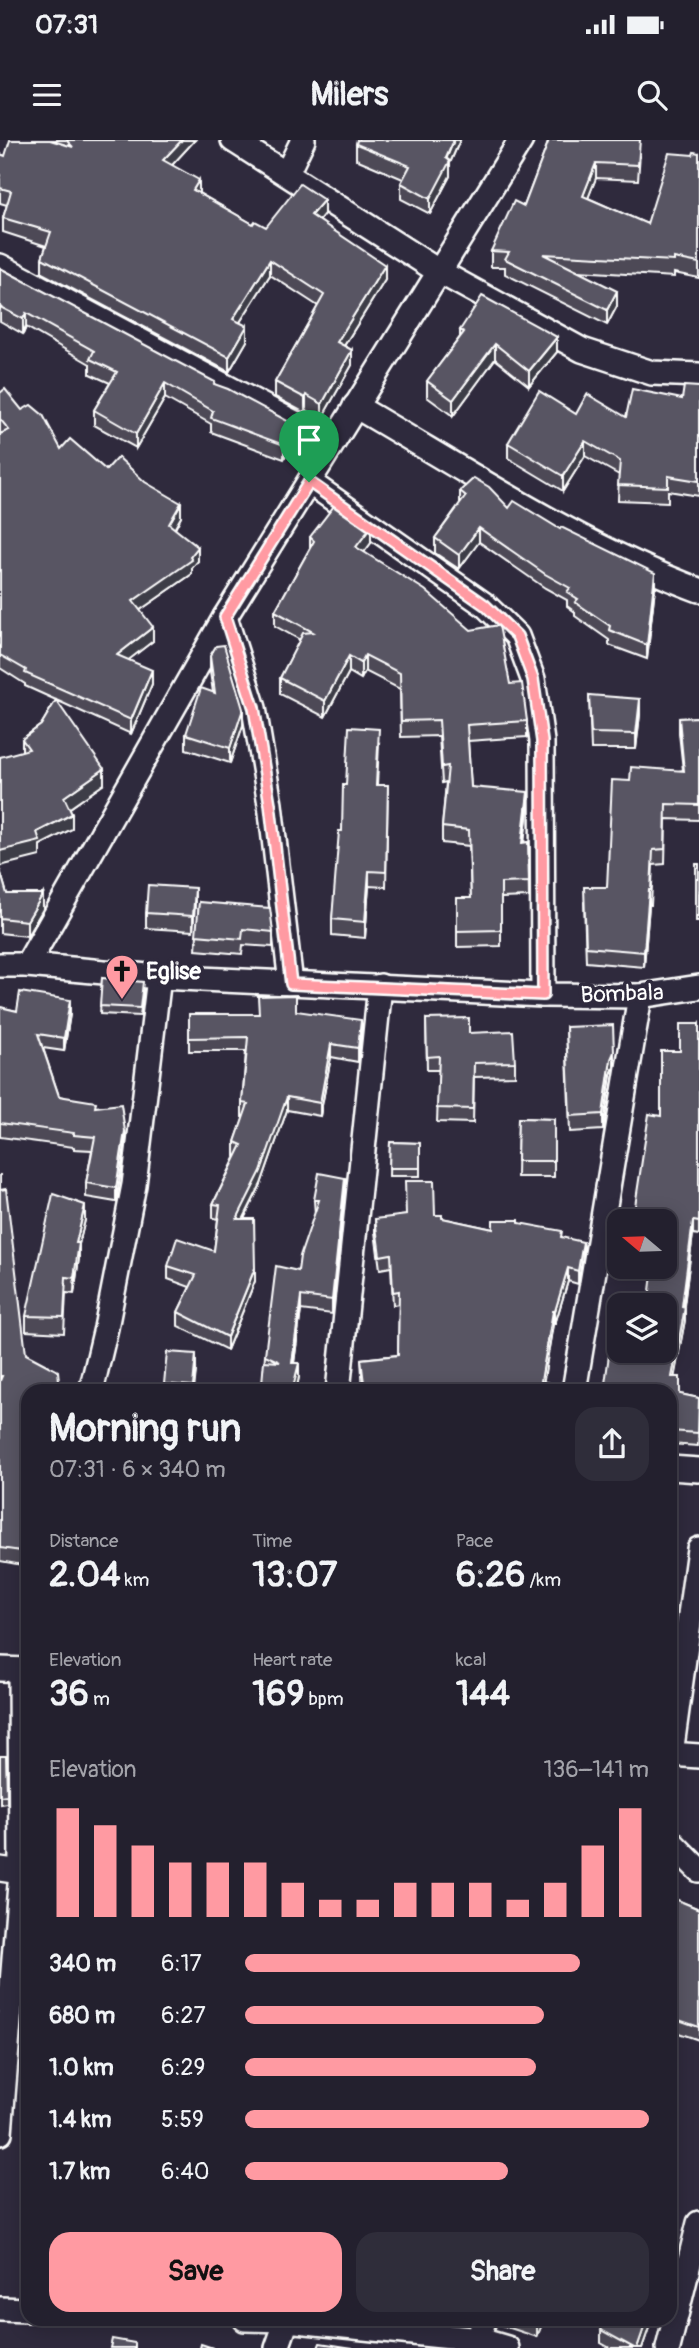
<!DOCTYPE html>
<html lang="en">
<head>
<meta charset="utf-8">
<style>
	:root { --surface:#23202e; --page:#2f2d3a; --text:#f1f3f6; --muted:#a3a3aa; --line:#403e4a; --accent:#ff9aa2 }
	body { margin:0; font-family:Pangolin,sans-serif; background:var(--page); color:var(--text); height:100vh; display:flex; flex-direction:column; font-size:26px; white-space:nowrap }
	* { box-sizing:border-box; margin:0 }
	p { font-size:23px; color:var(--muted) }
	.icon { flex:none; width:38px; height:38px; fill:none; stroke:currentColor; stroke-width:2; stroke-linecap:round; stroke-linejoin:round }
	.map { position:relative; flex:1; overflow:hidden }
	.sheet { position:absolute; left:21px; top:1244px; width:656px; height:942px; display:flex; flex-direction:column; background:var(--surface); border-radius:21px; box-shadow:0 4px 18px #0003,0 0 0 2px var(--line) }
	.sheet>* { flex:none }
	.needle { width:46px; rotate:289deg }
	.buttons { position:absolute; left:607px; top:1069px; display:grid; gap:14px }
	.buttons a { display:grid; place-items:center; width:70px; height:70px; border-radius:14px; background:var(--surface); box-shadow:0 4px 18px #0003,0 0 0 2px var(--line); font-size:35px }
	.pin { position:absolute; display:grid; place-items:center; width:60px; height:60px; color:#fff; margin:-72px -30px; border-radius:50% 50% 50% 0; rotate:-45deg; box-shadow:0 0 7px #0007 }
	.pin .icon { rotate:45deg }
	.round { display:grid; place-items:center; flex:none; width:74px; height:74px; border-radius:21px; background:var(--page) }
	.overview { display:flex; align-items:center; justify-content:space-between; height:119px; padding:0 28px }
	h1 { font-size:38px; font-weight:700; line-height:52px }
	.stats { display:grid; grid-template-columns:repeat(3,1fr); gap:10px; height:119px; padding:7px 28px }
	.stats div { display:grid; align-content:center }
	.stats b { font-size:35px; font-weight:700 }
	.stats small { font-size:19px; font-weight:400 }
	.stats p { font-size:19px }
	.chart { height:196px; padding:14px 28px }
	.chart p { display:flex; justify-content:space-between }
	.chart svg { width:100%; height:126px; margin-top:7px; stroke:var(--accent); stroke-width:6 }
	.cta { display:flex; gap:14px; margin-top:auto; padding:14px 28px }
	.cta a { flex:1; height:80px; border-radius:21px; background:var(--accent); color:#111; font-size:28px; font-weight:700; line-height:80px; text-align:center }
	.cta a+a { background:var(--page); color:var(--text) }
	ul { padding:0 28px; list-style:none; font-size:23px }
	li { display:grid; grid-template-columns:112px 84px 1fr; align-items:center; height:52px }
	li i { height:18px; border-radius:9px; background:var(--accent) }
	.status { display:flex; justify-content:space-between; align-items:center; height:49px; padding:0 35px; background:var(--surface); direction:ltr }
	.status svg { height:19px; fill:currentColor }
	header { display:flex; justify-content:space-between; align-items:center; height:91px; padding:0 28px; background:var(--surface); font-size:32px; font-weight:700 }
	.map>svg:first-child { display:block }
	.lines { fill:none; stroke-linecap:round; stroke-linejoin:round }
	.minor-casing { stroke:#fff; stroke-width:28 }
	.minor { stroke:#2f2a3d; stroke-width:23 }
	.wall { fill:#4d4956; stroke:#fff; stroke-width:2 }
	.shaded-wall { fill:#3e3c46; stroke:#fff; stroke-width:2 }
	.building { fill:#595564; stroke:#fff; stroke-width:2 }
	.route-casing { stroke:#fff; stroke-width:14 }
	.route { stroke:#ff9aa2; stroke-width:9 }
	.labels { text-anchor:middle; stroke-width:7; stroke-linejoin:round; paint-order:stroke }
	.poi-label { font-size:23px; font-weight:bold; fill:#fff; stroke:#2f2a3d; text-anchor:start }
	.street-label { font-size:23px; fill:#fff; stroke:#2f2a3d }
</style>
</head>
<body>
<div class="status"><b>07:31</b><svg viewBox="0 0 49 12"><path d="M0 12V9h3v3zM5 12V6h3v6zM10 12V3h3v9zM15 12V0h3v12zM26 1h20v11H26zM47 4h2v5h-2z"/></svg></div>
<header><svg class="icon" aria-label="menu" viewBox="0 0 24 24"><path d="M4 6h16M4 12h16M4 18h16"/></svg>Milers<svg class="icon" aria-label="search" viewBox="0 0 24 24"><circle cx="10" cy="10" r="6"/><path d="M15 15l6 6"/></svg></header>
<div class="map">
<svg width="699" height="2208" viewBox="0 0 699 2208">
	<rect width="100%" height="100%" fill="#2f2a3d"/>
	<filter id="ink" filterUnits="userSpaceOnUse"><feTurbulence type="fractalNoise" baseFrequency=".0143" numOctaves="2"/><feDisplacementMap in="SourceGraphic" scale="14" xChannelSelector="R" yChannelSelector="G"/><feConvolveMatrix kernelMatrix="1 2 1 2 8 2 1 2 1" color-interpolation-filters="sRGB"/></filter>
	<g filter="url(#ink)">
		<g class="lines">
			<defs>
				<g id="minor">
					<path d="M233 0 438 131 582 210 652 233 699 235"/>
					<path d="M287 33 303 0"/>
					<path d="M0 126 332 303"/>
					<path d="M355 266C467 331 578 405 699 450"/>
					<path d="M309 342 485 465 517 496 533 539 542 601 543 855"/>
					<path d="M225 477 254 568 270 664 291 844"/>
					<path d="M0 825H27L159 837 543 855 640 856 699 847"/>
					<path d="M27 825 225 477 521 0"/>
					<path d="M91 1251 106 1188 134 1045 159 837"/>
					<path d="M338 1251 380 846"/>
					<path d="M574 1251 640 856"/>
					<path d="M670 1328 699 1330"/>
					<path d="M0 1529 28 1530"/>
					<path d="M670 1614 699 1616"/>
					<path d="M671 1614 699 1409"/>
					<path d="M670 1701 699 1730"/>
					<path d="M0 1729 21 1732"/>
					<path d="M0 1993 21 1732 20 1530"/>
					<path d="M0 2169 28 2170"/>
					<path d="M245 2179 287 2180 480 2200 507 2208"/>
					<path d="M277 2208 287 2180"/>
					<path d="M477 2208 484 2179"/>
					<path d="M668 2208 699 2083"/>
				</g>
			</defs>
			<use href="#minor" class="minor-casing"/>
			<use href="#minor" class="minor"/>
		</g>
		<g class="wall">
			<path d="M52 0H195L172 25 199 53 253 84 266 87 324 74 319 80 385 140 344 206 352 225 322 278 306 270 305 273 275 257V242L318 166 270 135 240 182 247 201 229 232 42 133V118L46 106 3 92V78L7 65 0 63V14L5 16 53 1Z"/>
			<path d="M357 0H460L450 23V36L430 74 401 59V43L403 39 356 19V4Z"/>
			<path d="M549 0 640 13 638 40 596 38 588 58 647 84 693 15 699 13V138L674 133V137L577 131 617 166 607 185 505 134V127H491V111L524 66Z"/>
			<path d="M0 128 215 245 293 298 284 319 211 292V284L165 258 136 308 94 285V270L110 243 90 234V224L26 187 23 194 0 181Z"/>
			<path d="M460 190 557 212 529 246 495 219 453 276 427 257V241L460 197Z"/>
			<path d="M699 247V356L668 351V362L618 360 619 335 585 316 563 351 508 318V303L576 274 626 277 682 259Z"/>
			<path d="M0 253 22 270 61 309 106 330 181 377 175 389 198 421 192 428V434L140 470 153 501 128 520 152 544 131 594 56 560 104 644 70 668 72 689 40 705V716L22 611V599L41 585 56 560 25 546V544L0 528V294H1L0 292Z"/>
			<path d="M460 351 509 368 655 447 647 519 609 505V500L575 476V472L567 466V460L545 448 479 402 459 429 435 413V398L460 363Z"/>
			<path d="M310 397 371 403 364 412 510 544 527 581V597L468 601 471 647 528 668 524 703 528 702 529 757 501 758V806L457 807V758H471L469 706 442 703V687L446 642 442 643 439 596 401 597 400 549 365 531 361 539 349 532 325 577 280 554V538L300 500 275 486V471L310 408Z"/>
			<path d="M210 516 243 585 230 623 186 609V594L213 552 210 532Z"/>
			<path d="M589 555 640 574 636 609H591Z"/>
			<path d="M699 577V680L666 679 665 724 653 725 651 765H649L644 827 586 822 584 762 607 747 630 641 683 630 679 593V578Z"/>
			<path d="M379 604 377 645H388L386 747 369 746 365 798 332 795V779L342 691 346 645Z"/>
			<rect x="696" y="724" width="3" height="57"/>
			<path d="M0 730 7 754 43 769 27 796 0 793Z"/>
			<path d="M199 762 273 792V807L243 805 242 814 196 810Z"/>
			<path d="M195 763 193 791 146 788V773Z"/>
			<path d="M102 838 143 850 140 876 100 874Z"/>
			<path d="M0 867 17 871 70 874 64 911 43 908 59 956 96 967 125 1005 116 1062 86 1057V1043L92 1010 74 1009V1007L0 997Z"/>
			<path d="M296 871 361 894 358 922 331 917 320 976 287 970 261 1044 244 1079 255 1141 227 1210 178 1186V1172L190 1147 168 1139V1126L214 1111 218 1079 213 1078V1064L236 1016H235V1002L244 977H242V963L246 911H189V874H258Z"/>
			<path d="M426 879 469 893 515 922V936L474 937 473 983 437 982 439 930H427Z"/>
			<path d="M699 884V1095L693 1094 684 1166 685 1180 674 1237 680 1254 699 1258 698 1306 670 1304V1251L665 1211V1082H634V1073L680 911Z"/>
			<path d="M566 887 614 927 611 934 603 990 570 992Z"/>
			<path d="M518 978 554 979V1037H517Z"/>
			<path d="M390 1002 420 1003V1036H389Z"/>
			<path d="M0 1034V1050L28 1251V1426L0 1421Z"/>
			<path d="M345 1052 332 1174 301 1170 294 1223 299 1237 296 1251H262L265 1215 298 1131 315 1074 314 1060Z"/>
			<path d="M435 1075 442 1078 493 1089 519 1083 562 1097 583 1115 578 1144 568 1141 555 1184H553L543 1242 571 1251H363L361 1219 398 1215 399 1164 393 1165 391 1127 380 1129 375 1092V1079Z"/>
			<path d="M85 1080 79 1104V1118L74 1154 66 1153 64 1193 26 1191V1176Z"/>
			<path d="M196 1230 194 1251H164V1244Z"/>
			<path d="M0 1616H6L7 1663 0 1664Z"/>
			<path d="M670 1757 699 1769V1900L670 1890Z"/>
			<path d="M498 2179H544L537 2197 498 2184Z"/>
			<path d="M607 2179H652L642 2208H610L601 2203V2190Z"/>
		</g>
		<g class="shaded-wall">
			<path d="M182 0H195L163 35V20Z"/>
			<path d="M454 0H460L450 23V36L430 74V59Z"/>
			<path d="M596 23V38L583 71V56Z"/>
			<path d="M199 40V55L193 50Z"/>
			<path d="M324 60V74L311 90V75Z"/>
			<path d="M270 120V135L233 193V179Z"/>
			<path d="M385 125V140L337 217V202Z"/>
			<path d="M617 151V166L607 185V170Z"/>
			<path d="M26 173V187L23 194V179Z"/>
			<path d="M247 186V201L229 232V217Z"/>
			<path d="M557 197V212L529 246V231Z"/>
			<path d="M495 204V219L453 276V260Z"/>
			<path d="M352 210V225L322 278V264Z"/>
			<path d="M165 243V258L136 308V294Z"/>
			<path d="M306 255V270L305 273V258Z"/>
			<path d="M293 284V298L284 319V305Z"/>
			<path d="M585 301V316L563 351V336Z"/>
			<path d="M181 363V377L169 398V384Z"/>
			<path d="M371 387V403L356 423V407Z"/>
			<path d="M479 388V402L459 429V415Z"/>
			<path d="M198 407V421L192 428V434L133 475V461L190 417Z"/>
			<path d="M655 433V447L647 519V505Z"/>
			<path d="M153 487V501L117 529V515Z"/>
			<path d="M365 515V531L361 539V523Z"/>
			<path d="M349 516V532L325 577V561Z"/>
			<path d="M152 530V544L131 594V580Z"/>
			<path d="M640 559V574L636 609V594Z"/>
			<path d="M243 569V585L230 623V608Z"/>
			<path d="M104 629V644L64 672V657Z"/>
			<path d="M528 652V668L522 719V703Z"/>
			<path d="M72 674V689L40 705V716L0 726V711Z"/>
			<path d="M369 731V746L365 798V782Z"/>
			<path d="M195 748V763L193 791V776Z"/>
			<path d="M649 750V765L644 827V812Z"/>
			<path d="M43 754V769L27 796V781Z"/>
			<path d="M70 860V874L64 911V898Z"/>
			<path d="M361 880V894L358 922V908Z"/>
			<path d="M331 904V917L320 976V963Z"/>
			<path d="M614 912V927L611 934 603 990V974L611 919Z"/>
			<path d="M287 957V970L261 1044 237 1092V1079Z"/>
			<path d="M125 991V1005L116 1062V1048Z"/>
			<path d="M345 1038V1052L332 1174V1160Z"/>
			<path d="M85 1065V1080L79 1104V1118L74 1154 76 1103Z"/>
			<path d="M693 1081V1094L682 1179V1166Z"/>
			<path d="M583 1102V1115L578 1144V1131Z"/>
			<path d="M255 1128V1141L227 1210V1197Z"/>
			<path d="M568 1128V1141L555 1184V1171Z"/>
			<path d="M301 1156V1170L292 1237V1223Z"/>
			<path d="M685 1167V1180L672 1250V1237Z"/>
			<path d="M553 1171V1184L542 1251 541 1241Z"/>
			<path d="M196 1214V1230L193 1251Z"/>
			<path d="M299 1223V1237L296 1251H292Z"/>
			<path d="M674 2114V2127L670 2141V2128Z"/>
			<path d="M539 2179H544L537 2197V2184Z"/>
			<path d="M647 2179H652L642 2208H637Z"/>
		</g>
		<g class="building">
			<path d="M10 0H50L73 7 66 0H182L163 20 199 40 193 50 253 84 255 81 266 87 300 44 324 60 311 75 385 125 337 202 352 210 322 264 306 255 305 258 275 242 324 155 270 120 233 179 247 186 229 217 42 118 51 92 3 78 11 51 0 48V14L5 16Z"/>
			<path d="M357 0H454L446 18 450 21 430 59 401 43 410 26 356 4Z"/>
			<path d="M549 0H640L638 25 596 23 583 56 647 84 669 13 693 15 694 12 699 13V123L674 118V121L543 114 617 151 607 170 505 119 509 112 491 111 514 61 524 66Z"/>
			<path d="M0 128 215 242 214 244 228 249 293 284 284 305 211 278 213 271 165 243 136 294 94 270 117 232 90 219 94 211 26 173 23 179 0 167Z"/>
			<path d="M482 156 557 197 529 231 495 204 453 260 427 241 464 192 460 190Z"/>
			<path d="M684 246 699 247V341L668 336V347L618 345 620 321 585 301 563 336 508 303 539 251 576 274 587 254 626 277 632 249 682 259Z"/>
			<path d="M5 249 22 270 31 265 43 275 61 309 70 299 106 330 118 317 145 342 181 363 169 384 198 407 190 417 192 420 133 461 153 487 117 515 152 530 131 580 25 533 26 530 0 515V294L9 290 0 279V253Z"/>
			<path d="M474 338 489 347 509 368 514 361 560 389 561 387 655 433 647 505 609 490 610 486 575 462 578 459 567 452 570 448 545 434 479 388 459 415 435 398 466 356 460 351Z"/>
			<path d="M337 362 371 387 356 407 425 450 471 490 499 485 510 544 522 543 527 581 467 585 471 647 528 652 522 703 528 702 529 742 501 743V790L457 791V758H471L469 690 442 687 448 626 442 627 439 580 401 581 400 533 365 515 361 523 349 516 325 561 280 538 303 493 313 492 275 471 314 401 310 397Z"/>
			<path d="M224 505 243 569 230 608 186 594 201 548 215 553 210 516 216 506Z"/>
			<path d="M589 555 640 559 636 594 591 593Z"/>
			<path d="M56 560 104 629 64 657 72 674 37 692 40 701 0 711V617L29 609 22 599 41 585Z"/>
			<path d="M699 577V665L666 664 665 709 653 710 651 750H649L644 812 586 807 584 747H607L612 640 630 641 631 627 684 631 679 578Z"/>
			<path d="M349 587 379 589 376 645H388L386 732 369 731 365 782 332 779 339 691H342L343 645H346Z"/>
			<rect x="696" y="724" width="3" height="42"/>
			<path d="M0 730 7 754H43L27 781 0 778Z"/>
			<path d="M148 745 195 748 193 776 146 773Z"/>
			<path d="M199 762 270 768 273 792 243 789 242 799 196 795Z"/>
			<path d="M102 838 143 842 140 868 100 866Z"/>
			<path d="M20 852 70 860 64 898 38 894 59 956 96 962 95 967 121 964 125 991 116 1048 86 1043 95 997 74 995V993L0 983V867L17 871Z"/>
			<path d="M296 855V871L361 880 358 908 331 904 320 963 287 957 261 1031 237 1079H254L255 1128 227 1197 178 1172 196 1135 168 1126 177 1098 214 1111 220 1065 213 1064 242 1005 235 1002 248 964 242 963 248 897 189 898V874H259L258 856Z"/>
			<path d="M469 878V893L513 891 515 922 474 923 473 969 437 968 439 916 427 917 426 879Z"/>
			<path d="M680 884H699V1082L693 1081 682 1166 685 1167 672 1237H680V1254L699 1258 698 1293 670 1291V1251H604L611 1200 620 1202V1211H665V1166H648L653 1127H665V1082H659L660 1076 634 1073 649 974 661 976V911H680Z"/>
			<path d="M613 885 614 912 611 919 603 974 570 976 566 887Z"/>
			<path d="M518 978 554 979V1021H517Z"/>
			<path d="M390 1002 420 1003V1028H389Z"/>
			<path d="M319 1033 345 1038 332 1160 301 1156 292 1223H299L292 1251H262V1243L264 1221 280 1222 265 1215 276 1126 298 1131 300 1116 319 1060H314Z"/>
			<path d="M0 1034V1050L6 1049 26 1214 58 1231 60 1251H28V1412L0 1408V1241L2 1236H0Z"/>
			<path d="M405 1041H434L435 1075H442V1078L493 1089V1080H519V1083L562 1091 561 1097 583 1102 578 1131 568 1128 555 1171H553L541 1241 563 1246 571 1251H365L361 1219 398 1215 399 1151 393 1152 391 1114 380 1116 375 1079 406 1075Z"/>
			<path d="M53 1054 85 1065 76 1103H79L74 1138 66 1137 64 1177 26 1176Z"/>
			<path d="M167 1212 196 1214 193 1246 164 1244Z"/>
			<path d="M0 1616H6L7 1655 0 1656Z"/>
			<path d="M670 1757 699 1769V1887L670 1877Z"/>
			<path d="M670 2113 674 2114 670 2128Z"/>
			<path d="M520 2179H539L537 2184Z"/>
			<path d="M607 2179H647L637 2208H634L601 2190Z"/>
			<path d="M112 2199 135 2203V2208H110Z"/>
			<path d="M320 2203 353 2208H318Z"/>
			<path d="M201 2204 213 2208H200Z"/>
		</g>
	</g>
	<g class="lines" filter="url(#ink)">
		<defs>
			<path id="route" d="M309 342 485 465 517 496 533 539 542 601 543 855 291 844 270 664 254 568 225 477Z"/>
		</defs>
		<use href="#route" class="route-casing"/>
		<use href="#route" class="route"/>
	</g>
	<defs>
		<symbol id="church-pin" viewBox="-11 -11 22 30"><path d="M0 17L-7.5 6A9.5 9.5 0 1 1 7.5 6Z" fill="#ff9aa2" stroke="#2f2a3d"/><path d="M-1.2-6h2.4v3.5h3.3v2.4h-3.3V6h-2.4V-.1h-3.3v-2.4h3.3Z" fill="#111"/></symbol>
	</defs>
	<g fill-rule="evenodd">
		<use href="#church-pin" x="103" y="812" width="38" height="52"/>
	</g>
	<g class="labels">
		<g class="poi-label">
			<text x="146" y="839">Eglise</text>
		</g>
		<g class="street-label">
			<text transform="translate(622 853) rotate(-2)" y="8">Bombala</text>
		</g>
	</g>
</svg>
<div class="buttons">
<a><svg class="needle" viewBox="-14 -14 28 28"><path d="M0-13l5 13h-10z" fill="#e53935"/><path d="M0 13l5-13h-10z" fill="#a3a3aa"/></svg></a>
<a><svg class="icon" aria-label="layers" viewBox="0 0 24 24"><path d="M12 4l9 5-9 5-9-5zM3 14l9 5 9-5"/></svg></a>
</div>
<div class="pin" style="left:309px;top:342px;background:#1e9e55"><svg class="icon" aria-label="arrive" viewBox="0 0 24 24"><path d="M6 21V4h12l-3 4 3 4H6"/></svg></div>
<section class="sheet">
<div class="overview"><div><h1>Morning run</h1><p>07:31 · 6 × 340 m</p></div><a class="round"><svg class="icon" aria-label="share" viewBox="0 0 24 24"><path d="M12 15V3M7 8l5-5 5 5M5 13v7h14v-7"/></svg></a></div>
<div class="stats">
<div><p>Distance</p><b>2.04<small> km</small></b></div>
<div><p>Time</p><b>13:07</b></div>
<div><p>Pace</p><b>6:26<small> /km</small></b></div>
</div>
<div class="stats">
<div><p>Elevation</p><b>36<small> m</small></b></div>
<div><p>Heart rate</p><b>169<small> bpm</small></b></div>
<div><p>kcal</p><b>144</b></div>
</div>
<div class="chart"><p><span>Elevation</span>136–141 m</p>
<svg viewBox="0 0 160 44" preserveAspectRatio="none"><path d="M5 44V6M15 44V12M25 44V19M35 44V25M45 44V25M55 44V25M65 44V32M75 44V38M85 44V38M95 44V32M105 44V32M115 44V32M125 44V38M135 44V32M145 44V19M155 44V6"/></svg>
</div>
<ul>
<li><b>340 m</b>6:17<i style="width:83%"></i></li>
<li><b>680 m</b>6:27<i style="width:74%"></i></li>
<li><b>1.0 km</b>6:29<i style="width:72%"></i></li>
<li><b>1.4 km</b>5:59<i style="width:100%"></i></li>
<li><b>1.7 km</b>6:40<i style="width:65%"></i></li>
</ul>
<div class="cta"><a>Save</a><a>Share</a></div>
</section>
</div>
</body>
</html>
